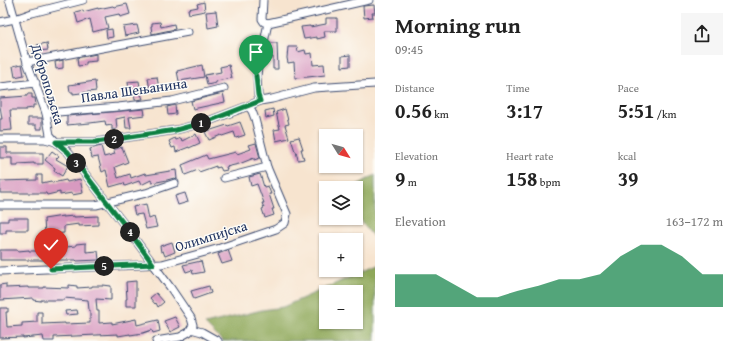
<!DOCTYPE html>
<html lang="en">
<head>
<meta charset="utf-8">
<style>
	:root { --surface:#fff; --page:#f6f6f6; --text:#222; --muted:#767676; --accent:#0b8043 }
	body { margin:0; font-family:"Gentium Book Plus",serif; background:var(--page); color:var(--text); height:100vh; display:flex; flex-direction:column; font-size:15px; white-space:nowrap }
	* { box-sizing:border-box; margin:0 }
	p { font-size:13px; color:var(--muted) }
	.icon { flex:none; width:22px; height:22px; fill:none; stroke:currentColor; stroke-width:2; stroke-linecap:round; stroke-linejoin:round }
	.map { position:relative; flex:1; overflow:hidden }
	.details { display:flex; flex-direction:column; background:var(--surface); width:368px }
	.details>* { flex:none }
	.needle { width:26px; rotate:127deg }
	.controls { position:absolute; left:319px; top:129px; display:grid; gap:8px }
	.controls a { display:grid; place-items:center; width:44px; height:44px; border-radius:0px; background:var(--surface); box-shadow:0 1px 3px #0004; font-size:20px }
	.pin { position:absolute; display:grid; place-items:center; width:34px; height:34px; color:#fff; margin:-41px -17px; border-radius:50% 50% 50% 0; rotate:-45deg; box-shadow:0 0 4px #0007 }
	.pin .icon { rotate:45deg }
	.km { position:absolute; width:20px; height:20px; margin:-10px; border-radius:50%; background:#222; color:#fff; font-size:11px; line-height:20px; text-align:center }
	.round { display:grid; place-items:center; flex:none; width:42px; height:42px; border-radius:0px; background:var(--page) }
	.head { display:flex; align-items:center; justify-content:space-between; height:68px; padding:0 20px }
	h1 { font-size:22px; font-weight:700; line-height:30px }
	.figures { display:grid; grid-template-columns:repeat(3,1fr); gap:6px; height:68px; padding:4px 20px }
	.figures div { display:grid; align-content:center }
	.figures b { font-size:20px; font-weight:700 }
	.figures small { font-size:11px; font-weight:400 }
	.figures p { font-size:11px }
	.chart { height:112px; padding:8px 20px }
	.chart p { display:flex; justify-content:space-between }
	.chart svg { width:100%; height:72px; margin-top:4px; fill:var(--accent); opacity:.7 }
	main { display:flex; flex:1; min-height:0 }
	.map>svg:first-child { display:block }
	.forest { fill:#8fa85a; stroke:#556c5c; fill-rule:evenodd }
	.building { fill:#d89ac0 }
	.lines { fill:none; stroke-linecap:round; stroke-linejoin:round }
	.street-casing { stroke:#3c4a6f; stroke-width:9 }
	.street { stroke:#fff; stroke-width:7 }
	.route-casing { stroke:#fff; stroke-width:8 }
	.route { stroke:#0b8043; stroke-width:5 }
	.labels { text-anchor:middle; stroke-width:3; stroke-linejoin:round; paint-order:stroke }
	.street-label { font-size:14px; fill:#1b2f5e; stroke:#fdfcf7 }
</style>
</head>
<body>
<main>
<div class="map">
<svg width="375" height="341" viewBox="0 0 375 341">
	<rect width="100%" height="100%" fill="#fdfcf7"/>
	<filter id="ink" filterUnits="userSpaceOnUse"><feTurbulence type="fractalNoise" baseFrequency=".025" numOctaves="2"/><feDisplacementMap in="SourceGraphic" scale="8" xChannelSelector="R" yChannelSelector="G"/><feConvolveMatrix kernelMatrix="1 2 1 2 8 2 1 2 1" color-interpolation-filters="sRGB"/></filter>
	<filter id="wash" filterUnits="userSpaceOnUse"><feTurbulence type="fractalNoise" baseFrequency=".012" numOctaves="4" result="noise"/><feDisplacementMap in="SourceGraphic" scale="16" xChannelSelector="R" yChannelSelector="G"/><feGaussianBlur stdDeviation="0.9" result="paint"/><feColorMatrix in="noise" values="0 0 0 0 0 0 0 0 0 0 0 0 0 0 0 0 0 1.4 0 .05"/><feComposite in="paint" operator="in"/></filter>
	<g filter="url(#wash)">
		<rect width="100%" height="100%" fill="#f7e4cf"/>
		<g class="forest">
			<path d="M375 175V239L356 215V188H352Z"/>
			<path d="M375 266V341H222L205 324 262 310 283 307ZM326 292H356V322H326Z"/>
		</g>
		<g id="blocks">
			<g class="building">
				<path d="M204 2 205 11 189 14 188 9 198 7 197 4Z"/>
				<path d="M127 4 130 14 120 17 119 14 105 17 108 28 93 32 90 19 78 23 75 12 83 10V12L98 8V9L113 6 114 7Z"/>
				<path d="M374 5 375 13H372L373 17 364 18 363 6Z"/>
				<path d="M216 11 218 26 208 28 206 12Z"/>
				<path d="M326 18H337V31H324L325 37 317 39V37L304 39 301 27 310 26V27L326 24Z"/>
				<path d="M160 22 161 27 174 24 175 29 152 34 151 26H152V23Z"/>
				<path d="M137 25 139 33 125 36 123 27Z"/>
				<path d="M112 29 113 37 107 38 106 30Z"/>
				<path d="M47 43 48 50 38 51 37 45Z"/>
				<path d="M269 43H277L278 69H273V57H268Z"/>
				<path d="M288 47H297L298 52 305 50 306 54 312 53 313 65 324 64 325 75 308 77 295 78 294 62 288 63 287 58Z"/>
				<path d="M96 54V61L86 62V65L78 66 77 58Z"/>
				<path d="M350 55V66L342 67V56Z"/>
				<path d="M63 60V68L56 69 55 62Z"/>
				<path d="M22 64 24 75 15 77 13 66Z"/>
				<path d="M202 65 204 77 179 81 177 71Z"/>
				<path d="M229 65 232 78 216 81V83L207 85 205 75 221 72 220 67Z"/>
				<path d="M157 77 159 89 150 91 148 78Z"/>
				<path d="M95 81 96 91 73 94V92H70L69 85Z"/>
				<path d="M139 81 141 94 143 99 135 100 134 92H132V90H129L128 82Z"/>
				<path d="M223 93 225 102 193 109 191 101Z"/>
				<path d="M27 94H32V98H35L36 105H33V108L26 109V110H10L12 130 0 131V119H2L0 106V98L27 96Z"/>
				<path d="M175 105 176 114 168 115 167 107Z"/>
				<path d="M144 109 145 115 129 117 131 128H126L125 117 116 119 117 129 112 130V125L106 126 105 121 90 123 67 125V116Z"/>
				<path d="M273 109 274 116 266 118 265 111Z"/>
				<path d="M285 109 289 124 285 125 289 138 276 141 274 130 280 129 276 112Z"/>
				<path d="M28 118H42V129H36V125H28Z"/>
				<path d="M240 122 245 135 236 138 234 132 222 136 221 135 209 140 205 132 227 125 228 126Z"/>
				<path d="M196 134 200 143 189 148V147L176 152 175 147 172 148 169 141 175 138 176 140 181 138 182 141Z"/>
				<path d="M299 137 303 149H301L304 159 298 160 296 151H295L291 139Z"/>
				<path d="M256 143 260 158 254 160V158L239 164 226 167 227 170 222 171 220 167 216 168V166L199 172 198 170 185 175 182 165 206 155 208 159 236 152 237 154 251 149 249 145Z"/>
				<path d="M101 146 104 157 115 154 113 150 122 147 128 162 115 167 118 178 130 174 131 178 145 173 146 175 176 170 177 179 174 178 167 180 152 183 151 180 141 185 139 181 125 186 124 183 110 187 106 170 102 172 98 157 92 158 90 149Z"/>
				<path d="M0 147H7V153H43V164H34V163L18 164V166H12V158H0Z"/>
				<path d="M52 151 59 156 56 159 68 166 62 176 54 171 55 168 45 160Z"/>
				<path d="M260 174 264 187 268 186 271 194H269L274 209H272L274 215 265 218 262 209 264 208 262 203H264L257 184 251 186 249 177Z"/>
				<path d="M37 175H42V183L51 181 52 183 66 180 67 182 80 179 83 193 72 195V193L60 195V192L47 195 46 193H0V181L37 180Z"/>
				<path d="M185 193 188 202 178 205 175 196Z"/>
				<path d="M146 204 149 219 154 217 157 227 146 229 142 214 135 215 133 207Z"/>
				<path d="M63 216V217L74 216V217L98 216V225L79 226V224L64 226V233L45 235 44 219Z"/>
				<path d="M8 218H28V230H6V233H0V221H8Z"/>
				<path d="M172 242 175 252 165 256 163 251 161 252 160 246Z"/>
				<path d="M86 243V252L98 251 99 260 77 261 76 260H53V262H45V260H0V250H18V251L29 250V251H66V247L76 246V244Z"/>
				<path d="M228 250 232 261 222 264 218 254Z"/>
				<path d="M201 261 204 272 193 274 192 270 186 272 183 265Z"/>
				<path d="M136 281V306H126V299H127L126 282Z"/>
				<path d="M6 284V288L28 287V288H44V287L69 288V285L77 286V288L92 287V286H103V285L111 286V300L96 299 97 311H99V323L112 322V324L136 319 137 325 158 320 160 331 153 333 152 330 143 333 130 335V334L118 336V334L54 337V341H44L43 336 23 338V337L0 338V308H8V312H6L7 327 22 326V323L37 322V312H42V324L65 323V324L90 323V310H89L88 300 64 298V300H41V301L33 300V298L0 300V285Z"/>
				<path d="M209 286 211 293 194 299 191 291Z"/>
				<path d="M156 293 164 302 158 307 156 303 155 304 150 298Z"/>
				<path d="M77 310 78 314 66 315 65 311Z"/>
				<path d="M175 317 180 327 170 332 164 321Z"/>
			</g>
		</g>
	</g>
	<g filter="url(#ink)">
		<use href="#blocks" fill-opacity="0" stroke="#3c4a6f" stroke-width="1"/>
		<g class="lines">
			<defs>
				<g id="street">
					<path d="M9 0 10 2 27 62 46 113 50 135 56 142 68 152 123 223 170 287 191 318 193 325 189 332 180 337 156 341"/>
					<path d="M263 0 262 19 264 22 268 23"/>
					<path d="M0 22 15 19 32 13 83 0"/>
					<path d="M268 23 369 0"/>
					<path d="M27 62 188 32"/>
					<path d="M0 87 36 83"/>
					<path d="M260 101 258 95 257 76 258 67 262 52 268 23"/>
					<path d="M46 113 118 107 172 101 224 88"/>
					<path d="M0 139H45L56 142H96L176 130 206 122 248 106 260 101 272 99 314 88 375 84"/>
					<path d="M224 178 267 167"/>
					<path d="M0 205H96L146 193 175 183"/>
					<path d="M0 271 162 264 220 248 276 229 285 223 287 214 267 167 255 119 252 111 248 106"/>
					<path d="M191 329 202 332 218 341"/>
				</g>
			</defs>
			<use href="#street" class="street-casing"/>
			<use href="#street" class="street"/>
		</g>
	</g>
	<g class="lines" filter="url(#ink)">
		<defs>
			<path id="route" d="M51 269 153 264 123 223 68 152 56 142H96L176 130 206 122 260 101 258 95 256 76"/>
		</defs>
		<use href="#route" class="route-casing"/>
		<use href="#route" class="route"/>
	</g>
	<g class="labels">
		<g class="street-label">
			<text transform="translate(48 84) rotate(73)" y="5">Добропољска</text>
			<text transform="translate(134 90) rotate(-8)" y="5">Павла Шењанина</text>
			<text transform="translate(211 236) rotate(-17)" y="5">Олимпијска</text>
		</g>
	</g>
</svg>
<div class="controls">
<a><svg class="needle" viewBox="-14 -14 28 28"><path d="M0-13l5 13h-10z" fill="#e53935"/><path d="M0 13l5-13h-10z" fill="#767676"/></svg></a>
<a><svg class="icon" aria-label="layers" viewBox="0 0 24 24"><path d="M12 4l9 5-9 5-9-5zM3 14l9 5 9-5"/></svg></a>
<a>+</a>
<a>−</a>
</div>
<div class="pin" style="left:256px;top:76px;background:#1e9e55"><svg class="icon" aria-label="arrive" viewBox="0 0 24 24"><path d="M6 21V4h12l-3 4 3 4H6"/></svg></div>
<div class="pin" style="left:51px;top:269px;background:#d93025"><svg class="icon" aria-label="check" viewBox="0 0 24 24"><path d="M5 12l5 5 9-10"/></svg></div>
<b class="km" style="left:201px;top:123px">1</b>
<b class="km" style="left:114px;top:139px">2</b>
<b class="km" style="left:76px;top:163px">3</b>
<b class="km" style="left:130px;top:232px">4</b>
<b class="km" style="left:104px;top:266px">5</b>
</div>
<section class="details">
<div class="head"><div><h1>Morning run</h1><p>09:45</p></div><a class="round"><svg class="icon" aria-label="share" viewBox="0 0 24 24"><path d="M12 15V3M7 8l5-5 5 5M5 13v7h14v-7"/></svg></a></div>
<div class="figures">
<div><p>Distance</p><b>0.56<small> km</small></b></div>
<div><p>Time</p><b>3:17</b></div>
<div><p>Pace</p><b>5:51<small> /km</small></b></div>
</div>
<div class="figures">
<div><p>Elevation</p><b>9<small> m</small></b></div>
<div><p>Heart rate</p><b>158<small> bpm</small></b></div>
<div><p>kcal</p><b>39</b></div>
</div>
<div class="chart"><p><span>Elevation</span>163–172 m</p>
<svg viewBox="0 0 160 44" preserveAspectRatio="none"><path d="M0 44V24L10 24L20 24L30 31L40 38L50 38L60 34L70 31L80 27L90 27L100 24L110 13L120 6L130 6L140 13L150 24L160 24V44z"/></svg>
</div>
</section>
</main>
</body>
</html>
